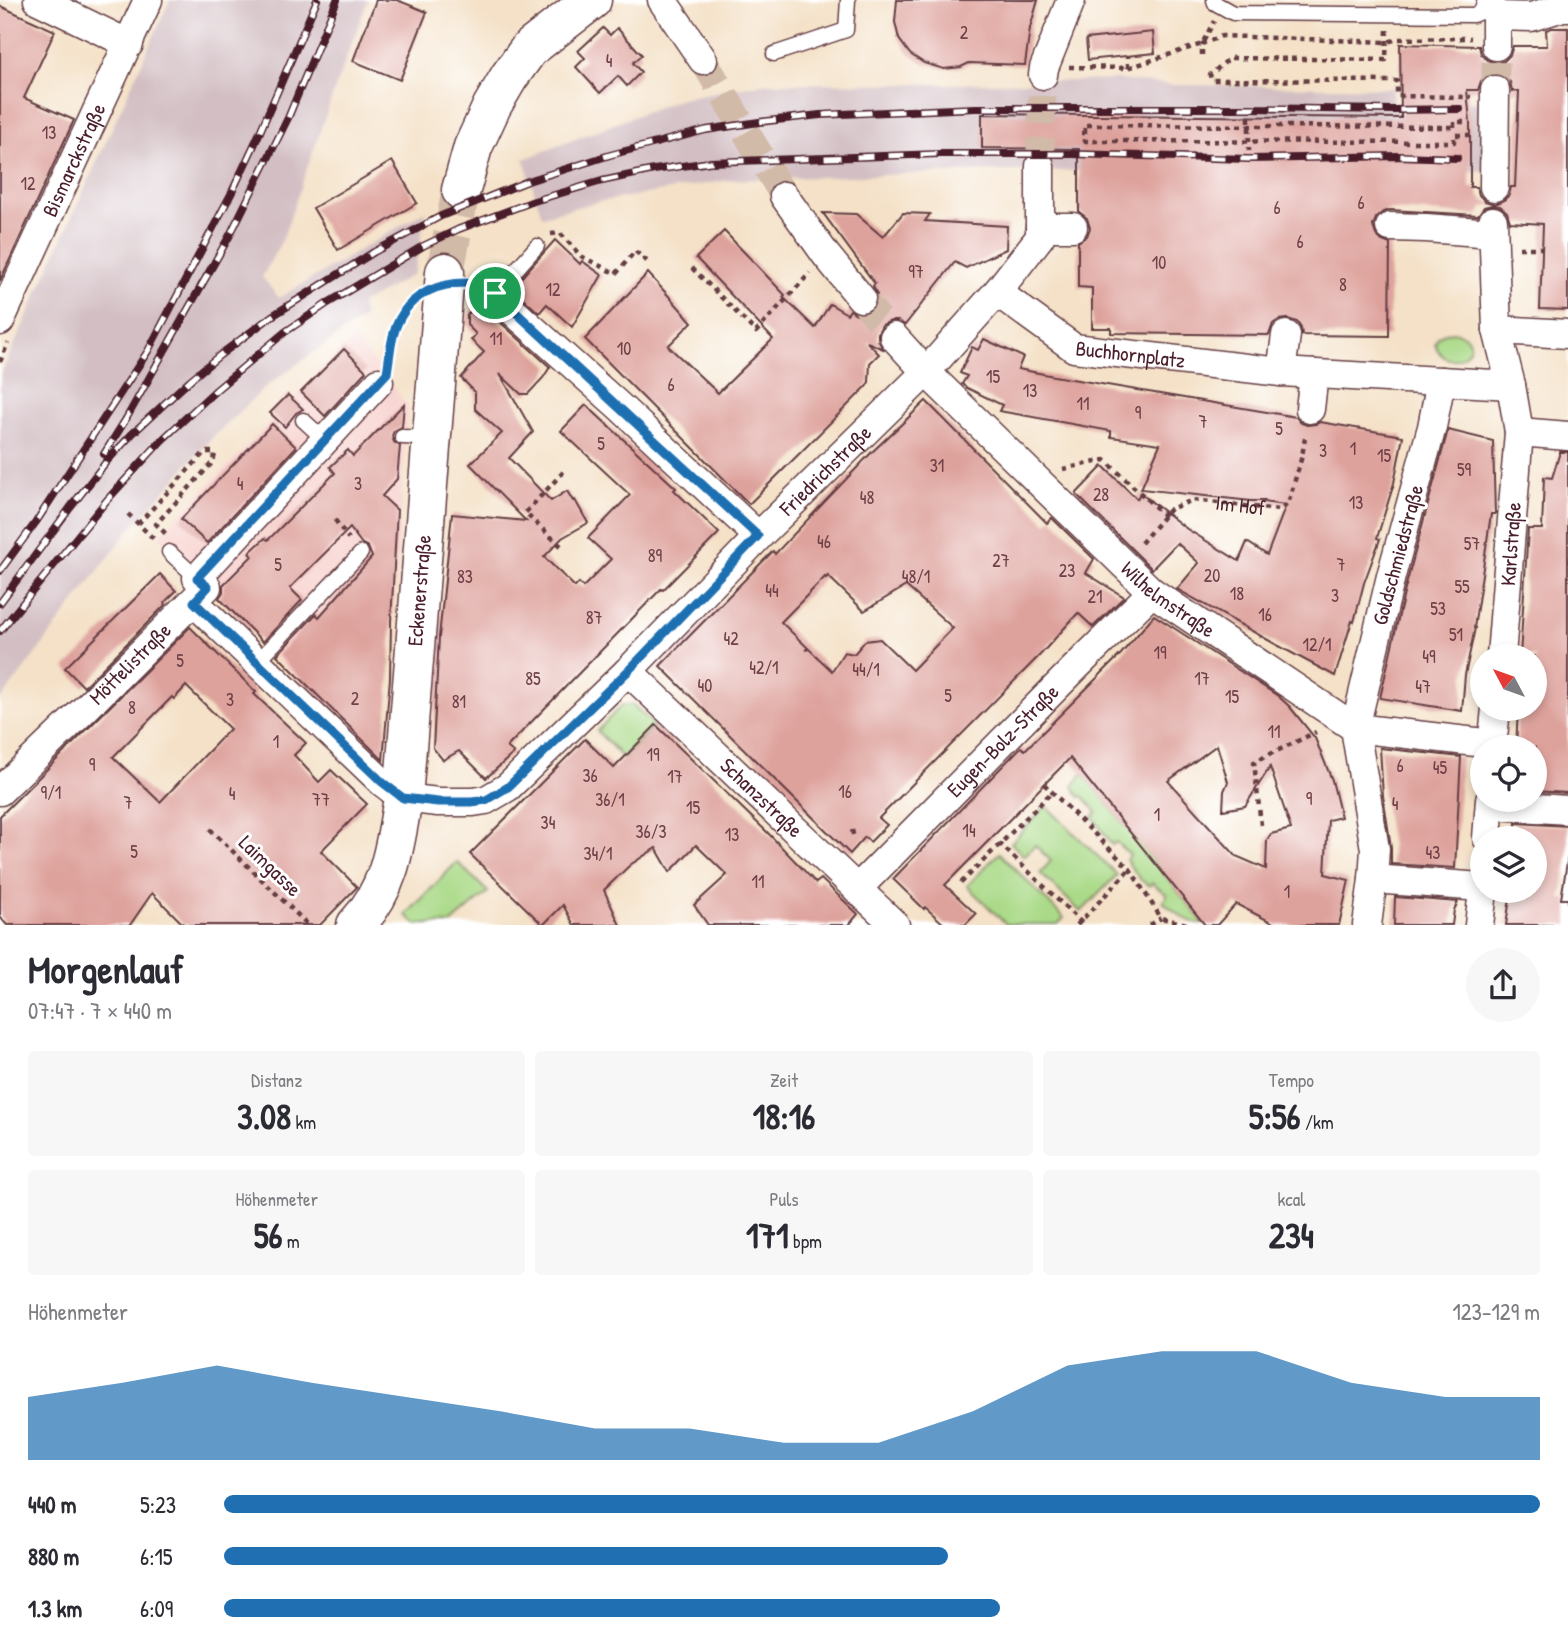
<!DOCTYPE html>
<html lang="de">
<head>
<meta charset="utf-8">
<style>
	:root { --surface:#fff; --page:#f7f7f7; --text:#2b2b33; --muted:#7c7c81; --accent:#1f6fb2 }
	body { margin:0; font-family:"Patrick Hand",sans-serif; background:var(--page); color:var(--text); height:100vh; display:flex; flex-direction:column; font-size:26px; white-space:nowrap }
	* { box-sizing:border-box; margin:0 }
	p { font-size:23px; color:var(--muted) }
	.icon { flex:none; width:38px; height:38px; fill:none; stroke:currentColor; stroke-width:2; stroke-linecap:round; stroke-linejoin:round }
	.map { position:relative; height:925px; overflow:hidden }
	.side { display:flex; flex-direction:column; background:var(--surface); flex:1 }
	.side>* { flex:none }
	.needle { width:46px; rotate:311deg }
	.controls { position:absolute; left:1470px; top:644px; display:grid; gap:14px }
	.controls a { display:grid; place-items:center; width:77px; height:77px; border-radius:50%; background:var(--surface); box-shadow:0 4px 10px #0003; font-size:35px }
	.pin { position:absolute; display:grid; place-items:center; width:60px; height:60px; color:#fff; margin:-30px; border:4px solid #fff; border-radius:50%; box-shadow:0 2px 7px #0007 }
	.round { display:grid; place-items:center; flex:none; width:74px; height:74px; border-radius:37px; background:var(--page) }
	.head { display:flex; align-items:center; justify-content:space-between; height:119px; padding:0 28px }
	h1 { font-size:38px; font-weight:700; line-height:52px }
	.stats { display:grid; grid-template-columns:repeat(3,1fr); gap:10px; height:119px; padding:7px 28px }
	.stats div { display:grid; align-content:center; border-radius:7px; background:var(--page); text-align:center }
	.stats b { font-size:35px; font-weight:700 }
	.stats small { font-size:19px; font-weight:400 }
	.stats p { font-size:19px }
	.chart { height:196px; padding:14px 28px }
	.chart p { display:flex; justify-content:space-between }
	.chart svg { width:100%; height:126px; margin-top:7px; fill:var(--accent); opacity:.7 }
	ul { padding:0 28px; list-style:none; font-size:23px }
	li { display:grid; grid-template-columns:112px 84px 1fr; align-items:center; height:52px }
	li i { height:18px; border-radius:9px; background:var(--accent) }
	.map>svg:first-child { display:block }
	.built { fill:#f7d0cc }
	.industrial { fill:#d2bec3 }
	.green { fill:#aada88; stroke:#7a7c5a; stroke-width:2 }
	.building { fill:#dea29c; fill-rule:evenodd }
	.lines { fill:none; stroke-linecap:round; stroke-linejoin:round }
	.street-tunnel { stroke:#d2baa8; stroke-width:28; stroke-dasharray:28 14; stroke-linecap:butt }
	.secondary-tunnel { stroke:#d2baa8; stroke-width:38; stroke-dasharray:38 19; stroke-linecap:butt }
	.lane-casing { stroke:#643c42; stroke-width:17 }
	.street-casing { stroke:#643c42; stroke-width:31 }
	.secondary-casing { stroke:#643c42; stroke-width:41 }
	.path { stroke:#643c42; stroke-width:4.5; stroke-dasharray:5 5; stroke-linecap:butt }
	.lane { stroke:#fff; stroke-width:14 }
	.street { stroke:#fff; stroke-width:28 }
	.secondary { stroke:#fff; stroke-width:38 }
	.rail-casing { stroke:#4a1f2b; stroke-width:8 }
	.rail { stroke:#fff; stroke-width:5; stroke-dasharray:16; stroke-linecap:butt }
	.path-bridge { stroke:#643c42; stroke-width:4.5; stroke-dasharray:5 5; stroke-linecap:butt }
	.route-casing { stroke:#fff; stroke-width:14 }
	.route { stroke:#1f6fb2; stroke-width:9 }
	.labels { text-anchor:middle; stroke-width:6; stroke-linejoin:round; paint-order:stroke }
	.number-label { font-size:18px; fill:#6f4047 }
	.street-label { font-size:21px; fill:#4a1f2b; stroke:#fff }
</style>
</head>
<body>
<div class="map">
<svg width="1568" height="925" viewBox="0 0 1568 925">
	<rect width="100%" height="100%" fill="#fff"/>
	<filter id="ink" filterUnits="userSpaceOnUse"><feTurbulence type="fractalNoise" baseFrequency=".0143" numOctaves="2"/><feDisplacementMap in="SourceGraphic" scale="14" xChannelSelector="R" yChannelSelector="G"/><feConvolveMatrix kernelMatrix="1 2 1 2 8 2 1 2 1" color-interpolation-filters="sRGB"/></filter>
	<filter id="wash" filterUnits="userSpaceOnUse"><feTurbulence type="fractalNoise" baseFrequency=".00686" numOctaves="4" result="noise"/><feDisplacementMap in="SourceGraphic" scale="28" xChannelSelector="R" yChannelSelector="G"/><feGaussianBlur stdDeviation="1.57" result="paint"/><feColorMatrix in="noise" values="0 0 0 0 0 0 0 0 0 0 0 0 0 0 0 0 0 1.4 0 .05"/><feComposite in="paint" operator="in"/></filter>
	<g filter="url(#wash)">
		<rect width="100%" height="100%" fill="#f4e1c7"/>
		<path class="built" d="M353 337 408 406 383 768 159 536Z"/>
		<g class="industrial">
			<path d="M170 0H368L335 88 283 238 262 277 279 298 426 211 414 274 361 304 364 317 268 385 211 439 126 534 0 701V376Z"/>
			<path d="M1117 80 1173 85 1393 88 1392 102H1487V171H1002L729 180 597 202 542 216 524 159 681 98 766 83 950 84Z"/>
		</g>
		<g class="green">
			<path d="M1453 332C1495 338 1448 382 1435 344 1438 334 1443 333 1453 332Z"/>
			<path d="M622 705H633L654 725 623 758 597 731Z"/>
			<path d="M1083 773 1201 920 1202 924C1187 923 1175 911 1163 902L1167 895 1152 883 1149 886 1140 879 1126 860 1130 855 1116 842 1112 845 1093 817 1097 812 1083 796 1080 797 1073 786Z"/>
			<path d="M1046 806 1117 875 1081 912 1040 873 1051 861 1035 845 1024 856 1011 843Z"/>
			<path d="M999 853 1064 918 1058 924H1006L967 886Z"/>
			<path d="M457 862 488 892 451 924H416L406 915Z"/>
		</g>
		<g id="blocks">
			<g class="building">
				<path d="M376 0H397L427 12 400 80 353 61Z"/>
				<path d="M897 0H1038L1030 28 1025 65 969 63 961 67 944 69 924 63 910 54 899 39 895 22Z"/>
				<path d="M0 6 55 31 24 98 74 120 0 281Z"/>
				<path d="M603 28 610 35 617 28 642 55 633 63 641 72 627 86 618 76 600 93 576 67 585 58 578 51Z"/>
				<path d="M1552 28H1568V310L1540 309 1543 224 1510 222 1507 212 1500 206 1492 205 1484 207 1478 215 1390 210 1383 212 1376 218 1373 226 1376 235 1382 241 1390 244 1389 336 1302 335 1301 328 1297 322 1288 319 1279 320 1273 324 1269 335 1111 333V328H1092V288L1078 287V242L1087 236 1090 228 1087 218 1079 212V149L982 148V114L1401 118 1400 44 1479 46 1481 54 1487 60 1497 63 1504 61 1510 55 1513 46H1547L1546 30ZM1494 73 1504 76 1510 82 1512 91H1519L1515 187H1511L1509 195 1503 201 1495 204 1485 201 1479 195 1477 187H1470V122L1467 90H1478L1481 81 1487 75Z"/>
				<path d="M1153 32 1155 53 1088 60 1086 39Z"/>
				<path d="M392 161 417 203 338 250 313 208Z"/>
				<path d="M823 213 856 214 883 237 903 213 930 214 925 221 1007 226 1006 249 966 268 955 262 905 325 898 321H891L882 325 878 333V340L883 349 867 342 879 354 870 363 869 382 866 387 749 504 585 339 648 273 692 322 668 346 718 393 773 339 696 258 724 231 785 295 783 297 815 328 830 304 847 314 850 310 856 314H864L872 310 876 305 877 295 873 286 875 284Z"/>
				<path d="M555 240 580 264 582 261 602 275 572 327 547 304 539 313 512 288Z"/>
				<path d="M479 303 550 367 543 378 528 394H521L500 374 533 432 509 458 551 501 567 491 573 501 575 500 588 523 562 538 544 557 575 587 579 583 583 587 611 559 588 538 630 495 561 431 586 405 676 488 674 490 719 533 663 590 661 589 507 747 514 753 486 778 459 751 443 760 433 748 439 637 452 514 526 521 470 464 502 433 475 409V392L461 378 484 352 471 340 476 334 467 325V315Z"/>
				<path d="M984 339 1023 357 1018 369 1054 376 1296 417 1301 423 1307 425 1316 424 1320 422 1403 436 1394 483 1377 538 1380 539 1364 583 1354 622 1352 621 1335 676 1277 645 1177 589 1199 563 1177 543 1152 569 1076 494 1103 466 1137 499 1140 493 1187 529 1239 561 1247 542 1267 555 1286 505 1263 502 1264 501H1251L1141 489 1160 444 1111 437V431L999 411 1002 405 967 388 962 384 967 376 960 373 972 347 978 350Z"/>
				<path d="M344 349 366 371 325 416 301 392Z"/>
				<path d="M288 395 303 409 296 413 285 427 270 413Z"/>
				<path d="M926 401 1047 523 1052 518 1094 559 1086 573 1124 597 1093 627 1078 613 1041 654 879 818 887 825 870 842 865 837 850 854 660 666 773 551 775 554 871 453ZM828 576 864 611 906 586 953 628 912 670 880 639 865 641 854 654 844 652 832 671 809 649 805 650 808 648 781 622 825 577 826 578Z"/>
				<path d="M404 404 402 427 394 431 392 436 394 442 400 446 397 479 382 496 397 510 391 622 390 678 383 760 277 655 316 614 319 617 372 557 368 547 362 544 350 528 290 588 302 600 263 642 219 598 223 592V585L252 556 249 553 265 538 268 540 335 473 330 467 348 450 353 456Z"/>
				<path d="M272 424 296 447 207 543 181 519Z"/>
				<path d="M1448 430 1493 441 1495 514H1491L1474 628H1475L1465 675 1462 711 1380 698 1405 589Z"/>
				<path d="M1560 452H1568V793L1535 791V747H1516L1518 709H1535V656H1520L1528 529H1542L1544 477 1552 478Z"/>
				<path d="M160 574 176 591 165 602 166 604 84 687 65 668Z"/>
				<path d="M1154 615 1278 696 1290 707 1315 738 1332 780 1341 817 1328 820 1325 874 1349 880 1339 925H1277L1236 904 1217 925H1205L1070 758 945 885 976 914 965 925H945L925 907 924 909 893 879 1021 747 1025 750 1121 654ZM1217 745 1228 782 1224 791 1223 810 1245 806 1270 767 1291 829 1271 834 1267 840 1266 869 1236 856 1168 781Z"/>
				<path d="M190 627 256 692 254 694 306 743 294 755 319 782 331 770 367 804 321 851 357 887 320 925H184L152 893 130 925H7L0 917V816ZM186 686 230 729 160 802 113 757 172 697 174 699Z"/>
				<path d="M656 725 768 833 816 883 821 879 858 914 849 925H708L694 905 727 875 696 845 670 872 656 848 630 865 604 890 620 925H574L563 905 543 925 470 854 585 739 614 768Z"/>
				<path d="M1380 748 1461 757 1455 868 1391 864V847L1383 796Z"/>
				<path d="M1516 823 1568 826V856L1561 899H1568V925H1506L1511 891H1535V838H1515Z"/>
				<path d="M1395 897 1458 902 1454 910 1452 925H1394Z"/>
			</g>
		</g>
	</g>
	<g filter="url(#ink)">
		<use href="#blocks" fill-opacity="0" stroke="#643c42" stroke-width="2"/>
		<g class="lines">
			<g class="street-tunnel">
				<path d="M703 60 784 196"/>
				<path d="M1495 90 1496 46"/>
				<path d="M1040 166 1043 75"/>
				<path d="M861 298 894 337"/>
			</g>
			<path class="secondary-tunnel" d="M445 272 461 190"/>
			<defs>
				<g id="lane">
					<path d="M1214 0 1215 3 1233 13 1473 15C1481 12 1488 9 1493 1"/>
					<path d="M774 54 846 30 848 0"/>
					<path d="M495 293 537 246"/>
					<path d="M303 420 326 441"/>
					<path d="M402 437 429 438"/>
					<path d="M169 552 197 578"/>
					<path d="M257 662 361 553"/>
				</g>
				<g id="street">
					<path d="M38 0 129 44"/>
					<path d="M662 0 703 60"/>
					<path d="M1490 6 1496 16V46"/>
					<path d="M1496 16 1531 17 1563 7H1568"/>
					<path d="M1043 75 1044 68 1071 0"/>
					<path d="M1494 187 1495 90"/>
					<path d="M784 196 826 255 861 298"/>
					<path d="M1493 221 1497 330 1511 385 1519 432 1501 656"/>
					<path d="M1040 227H1073"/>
					<path d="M1390 227 1426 228 1493 233"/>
					<path d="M487 288 619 406 758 536"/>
					<path id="s2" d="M997 292 1074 348 1281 372 1511 385"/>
					<path id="s3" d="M0 321 148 0"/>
					<path d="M1497 330 1568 334"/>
					<path id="s4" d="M894 337 926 372 1152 592 1355 728 1375 849 1373 879 1367 925"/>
					<path d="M1281 372 1286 335"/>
					<path d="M1441 381 1432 427 1391 576 1355 728 1493 744"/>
					<path d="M1310 409 1314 374"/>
					<path d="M1519 432 1568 436"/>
					<path id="s5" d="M194 602 382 782 403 798 438 802H473L486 800 508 787 628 671 765 530 926 372 997 292 1040 237V166"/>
					<path id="s6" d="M628 671 895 925"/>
					<path d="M1492 747 1496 709"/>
					<path id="s7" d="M0 791 86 708 207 587 197 578 379 382"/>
					<path d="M1490 805 1568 810"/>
					<path d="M1487 838 1490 800"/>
					<path d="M1373 879 1482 887"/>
					<path id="s8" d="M857 889 1072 671 1152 592"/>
					<path d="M1479 925 1483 891"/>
				</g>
				<g id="secondary">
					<path d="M461 190 473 147 492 106 509 77 529 49 592 0"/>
					<path id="s9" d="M356 925C391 887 395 846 403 798L445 272"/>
				</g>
			</defs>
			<use href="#lane" class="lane-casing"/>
			<use href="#street" class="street-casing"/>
			<use href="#secondary" class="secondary-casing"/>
			<g class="path">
				<path d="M1387 30 1386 60 1230 58 1210 75 1211 80 1397 81V96L1471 97"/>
				<path d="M1202 55V44L1222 36 1387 42 1398 39 1471 38"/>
				<path d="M1069 67 1128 68 1202 44 1214 21"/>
				<path d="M1128 68V56"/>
				<path d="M1249 117V151"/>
				<path d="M1454 127V122H1469"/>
				<path d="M1081 133H1085V141L1454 142V135H1472"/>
				<path d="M1085 133V125L1454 127V128"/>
				<path d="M551 234 560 233 581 256 616 274 635 251 649 263"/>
				<path d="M1519 248H1542"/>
				<path d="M692 268 756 332 810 273"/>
				<path d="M0 362 8 343"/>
				<path d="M1063 469 1105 460 1165 516"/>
				<path d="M128 514 155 540"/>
				<path d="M335 520 349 539"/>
				<path d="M138 524 203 454 207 452H214L215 454 213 462 156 524 166 534"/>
				<path id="s1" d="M1141 543 1170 509 1193 500 1279 510 1288 504 1302 456 1305 438"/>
				<path d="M561 546 525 513 566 469"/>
				<path d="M1044 784 1130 869 1161 918 1191 925"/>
				<path d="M1261 825 1254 762 1316 732"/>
				<path d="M210 829 308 925"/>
				<path d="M852 830 854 838"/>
				<path d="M999 843 1084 925"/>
				<path d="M961 883 1052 792"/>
				<path d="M1077 925 1129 870"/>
				<path d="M1150 925 1161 918"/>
			</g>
			<use href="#lane" class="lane"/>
			<use href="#street" class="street"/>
			<use href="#secondary" class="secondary"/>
			<defs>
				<g id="rail">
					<path d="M104 454 126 419 230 235 288 118 337 0"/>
					<path d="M0 571 36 522 148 351 231 194 256 141 317 0"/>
					<path d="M0 603 70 508 106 462 133 433 190 380 220 355 272 316 374 252 441 216 528 181 610 155 706 130 759 122 820 115 975 108H1249L1395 110 1460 109"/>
					<path d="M0 631 107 500 162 440 216 390 285 332 328 303 423 246 459 229 534 201 602 181 654 170 710 162 940 154H1072L1249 159 1399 156 1457 158"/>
				</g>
			</defs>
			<use href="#rail" class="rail-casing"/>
			<use href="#rail" class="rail"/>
			<path class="path-bridge" d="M379 382C393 368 391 345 397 326 408 288 453 276 487 288"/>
		</g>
	</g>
	<g class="lines" filter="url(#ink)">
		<defs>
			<path id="route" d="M466 283C477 285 485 287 495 293L758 536 628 671 508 787 486 800 472 802H438L403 798 382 782 194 602 208 587 197 578 387 373C390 355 391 334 400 318 413 293 440 283 466 283Z"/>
		</defs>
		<use href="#route" class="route-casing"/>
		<use href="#route" class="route"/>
	</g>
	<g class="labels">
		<g class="number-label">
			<text x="964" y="39">2</text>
			<text x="609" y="67">4</text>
			<text x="49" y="139">13</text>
			<text x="28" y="190">12</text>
			<text x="1361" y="209">6</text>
			<text x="1277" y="214">6</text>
			<text x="1300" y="248">6</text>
			<text x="1159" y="269">10</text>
			<text x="916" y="278">97</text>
			<text x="1343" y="291">8</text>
			<text x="553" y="296">12</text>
			<text x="496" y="345">11</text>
			<text x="624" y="355">10</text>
			<text x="993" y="383">15</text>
			<text x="671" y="391">6</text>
			<text x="1030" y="397">13</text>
			<text x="1083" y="410">11</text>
			<text x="1138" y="419">9</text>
			<text x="1203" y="428">7</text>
			<text x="1279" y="435">5</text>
			<text x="601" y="450">5</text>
			<text x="1353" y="455">1</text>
			<text x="1323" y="457">3</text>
			<text x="1384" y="462">15</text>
			<text x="937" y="472">31</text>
			<text x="1464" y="476">59</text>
			<text x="240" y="490">4</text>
			<text x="358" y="490">3</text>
			<text x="1101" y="501">28</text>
			<text x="867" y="504">48</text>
			<text x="1356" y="509">13</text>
			<text x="824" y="548">46</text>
			<text x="1472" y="550">57</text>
			<text x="655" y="562">89</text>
			<text x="1001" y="567">27</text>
			<text x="278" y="571">5</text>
			<text x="1341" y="571">7</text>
			<text x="1067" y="577">23</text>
			<text x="1212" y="582">20</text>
			<text x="465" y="583">83</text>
			<text x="916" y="583">48/1</text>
			<text x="1462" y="593">55</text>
			<text x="772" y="597">44</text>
			<text x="1237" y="600">18</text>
			<text x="1335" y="602">3</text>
			<text x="1095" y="603">21</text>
			<text x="1438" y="615">53</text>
			<text x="1265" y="621">16</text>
			<text x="594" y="624">87</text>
			<text x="1456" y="641">51</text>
			<text x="731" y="645">42</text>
			<text x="1317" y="651">12/1</text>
			<text x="1160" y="659">19</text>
			<text x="1429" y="663">49</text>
			<text x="180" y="667">5</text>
			<text x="764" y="674">42/1</text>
			<text x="866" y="676">44/1</text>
			<text x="533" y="685">85</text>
			<text x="1202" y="685">17</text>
			<text x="705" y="692">40</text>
			<text x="1423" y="693">47</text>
			<text x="948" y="702">5</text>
			<text x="1232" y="703">15</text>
			<text x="355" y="705">2</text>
			<text x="230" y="706">3</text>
			<text x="459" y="708">81</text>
			<text x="132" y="714">8</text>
			<text x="1274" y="738">11</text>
			<text x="276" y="748">1</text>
			<text x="653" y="761">19</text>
			<text x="92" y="771">9</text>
			<text x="1400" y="772">6</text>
			<text x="1440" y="774">45</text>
			<text x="590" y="782">36</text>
			<text x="675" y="783">17</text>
			<text x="845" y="798">16</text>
			<text x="51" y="799">9/1</text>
			<text x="232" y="800">4</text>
			<text x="1309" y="805">9</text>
			<text x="321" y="806">77</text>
			<text x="610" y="806">36/1</text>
			<text x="128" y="809">7</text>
			<text x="1395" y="810">4</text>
			<text x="693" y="814">15</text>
			<text x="1157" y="821">1</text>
			<text x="548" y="829">34</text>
			<text x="969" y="837">14</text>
			<text x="651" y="838">36/3</text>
			<text x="732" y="841">13</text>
			<text x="134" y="858">5</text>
			<text x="1433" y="859">43</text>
			<text x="598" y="860">34/1</text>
			<text x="758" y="888">11</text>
			<text x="1287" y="898">1</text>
		</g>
		<g class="street-label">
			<text dy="7" stroke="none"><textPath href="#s3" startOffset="177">Bismarckstraße</textPath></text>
			<text dy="7" stroke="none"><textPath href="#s2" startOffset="152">Buchhornplatz</textPath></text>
			<text dy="7" stroke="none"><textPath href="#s5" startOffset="844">Friedrichstraße</textPath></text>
			<text dy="7" stroke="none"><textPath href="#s1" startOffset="117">Im Hof</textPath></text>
			<text transform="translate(1511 544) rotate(-86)" y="7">Karlstraße</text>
			<text transform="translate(1398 555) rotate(-75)" y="7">Goldschmiedstraße</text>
			<text dy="7" stroke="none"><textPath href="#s9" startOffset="346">Eckenerstraße</textPath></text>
			<text dy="7" stroke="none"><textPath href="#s4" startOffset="380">Wilhelmstraße</textPath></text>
			<text dy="7" stroke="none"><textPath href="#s7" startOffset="182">Möttelistraße</textPath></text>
			<text dy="7" stroke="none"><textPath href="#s8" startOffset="208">Eugen-Bolz-Straße</textPath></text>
			<text dy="7" stroke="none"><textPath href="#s6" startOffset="184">Schanzstraße</textPath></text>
			<text transform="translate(270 866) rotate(44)" y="7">Laimgasse</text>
		</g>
	</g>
</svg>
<div class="controls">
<a><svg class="needle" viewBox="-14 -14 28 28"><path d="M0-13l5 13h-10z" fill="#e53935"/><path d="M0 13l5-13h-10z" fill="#7c7c81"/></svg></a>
<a><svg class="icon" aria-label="locate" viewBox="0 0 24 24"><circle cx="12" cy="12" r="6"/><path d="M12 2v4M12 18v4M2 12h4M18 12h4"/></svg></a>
<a><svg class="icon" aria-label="layers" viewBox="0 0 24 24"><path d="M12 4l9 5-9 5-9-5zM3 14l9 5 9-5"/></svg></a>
</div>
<div class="pin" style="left:495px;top:293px;background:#1e9e55"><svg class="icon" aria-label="arrive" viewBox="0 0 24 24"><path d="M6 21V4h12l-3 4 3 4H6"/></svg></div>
</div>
<section class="side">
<div class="head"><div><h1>Morgenlauf</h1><p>07:47 · 7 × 440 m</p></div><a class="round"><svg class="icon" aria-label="share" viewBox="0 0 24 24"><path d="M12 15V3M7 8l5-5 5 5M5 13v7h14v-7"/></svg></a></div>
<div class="stats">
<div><p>Distanz</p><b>3.08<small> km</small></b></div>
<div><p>Zeit</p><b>18:16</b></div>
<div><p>Tempo</p><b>5:56<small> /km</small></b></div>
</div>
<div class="stats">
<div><p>Höhenmeter</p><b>56<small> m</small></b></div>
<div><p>Puls</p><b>171<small> bpm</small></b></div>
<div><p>kcal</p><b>234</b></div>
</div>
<div class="chart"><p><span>Höhenmeter</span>123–129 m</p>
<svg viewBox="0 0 160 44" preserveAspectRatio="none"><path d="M0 44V22L10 17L20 11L30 17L40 22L50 27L60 33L70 33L80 38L90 38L100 27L110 11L120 6L130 6L140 17L150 22L160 22V44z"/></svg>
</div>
<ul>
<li><b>440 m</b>5:23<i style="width:100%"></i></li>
<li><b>880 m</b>6:15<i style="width:55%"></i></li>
<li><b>1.3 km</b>6:09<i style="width:59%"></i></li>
</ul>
</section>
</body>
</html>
